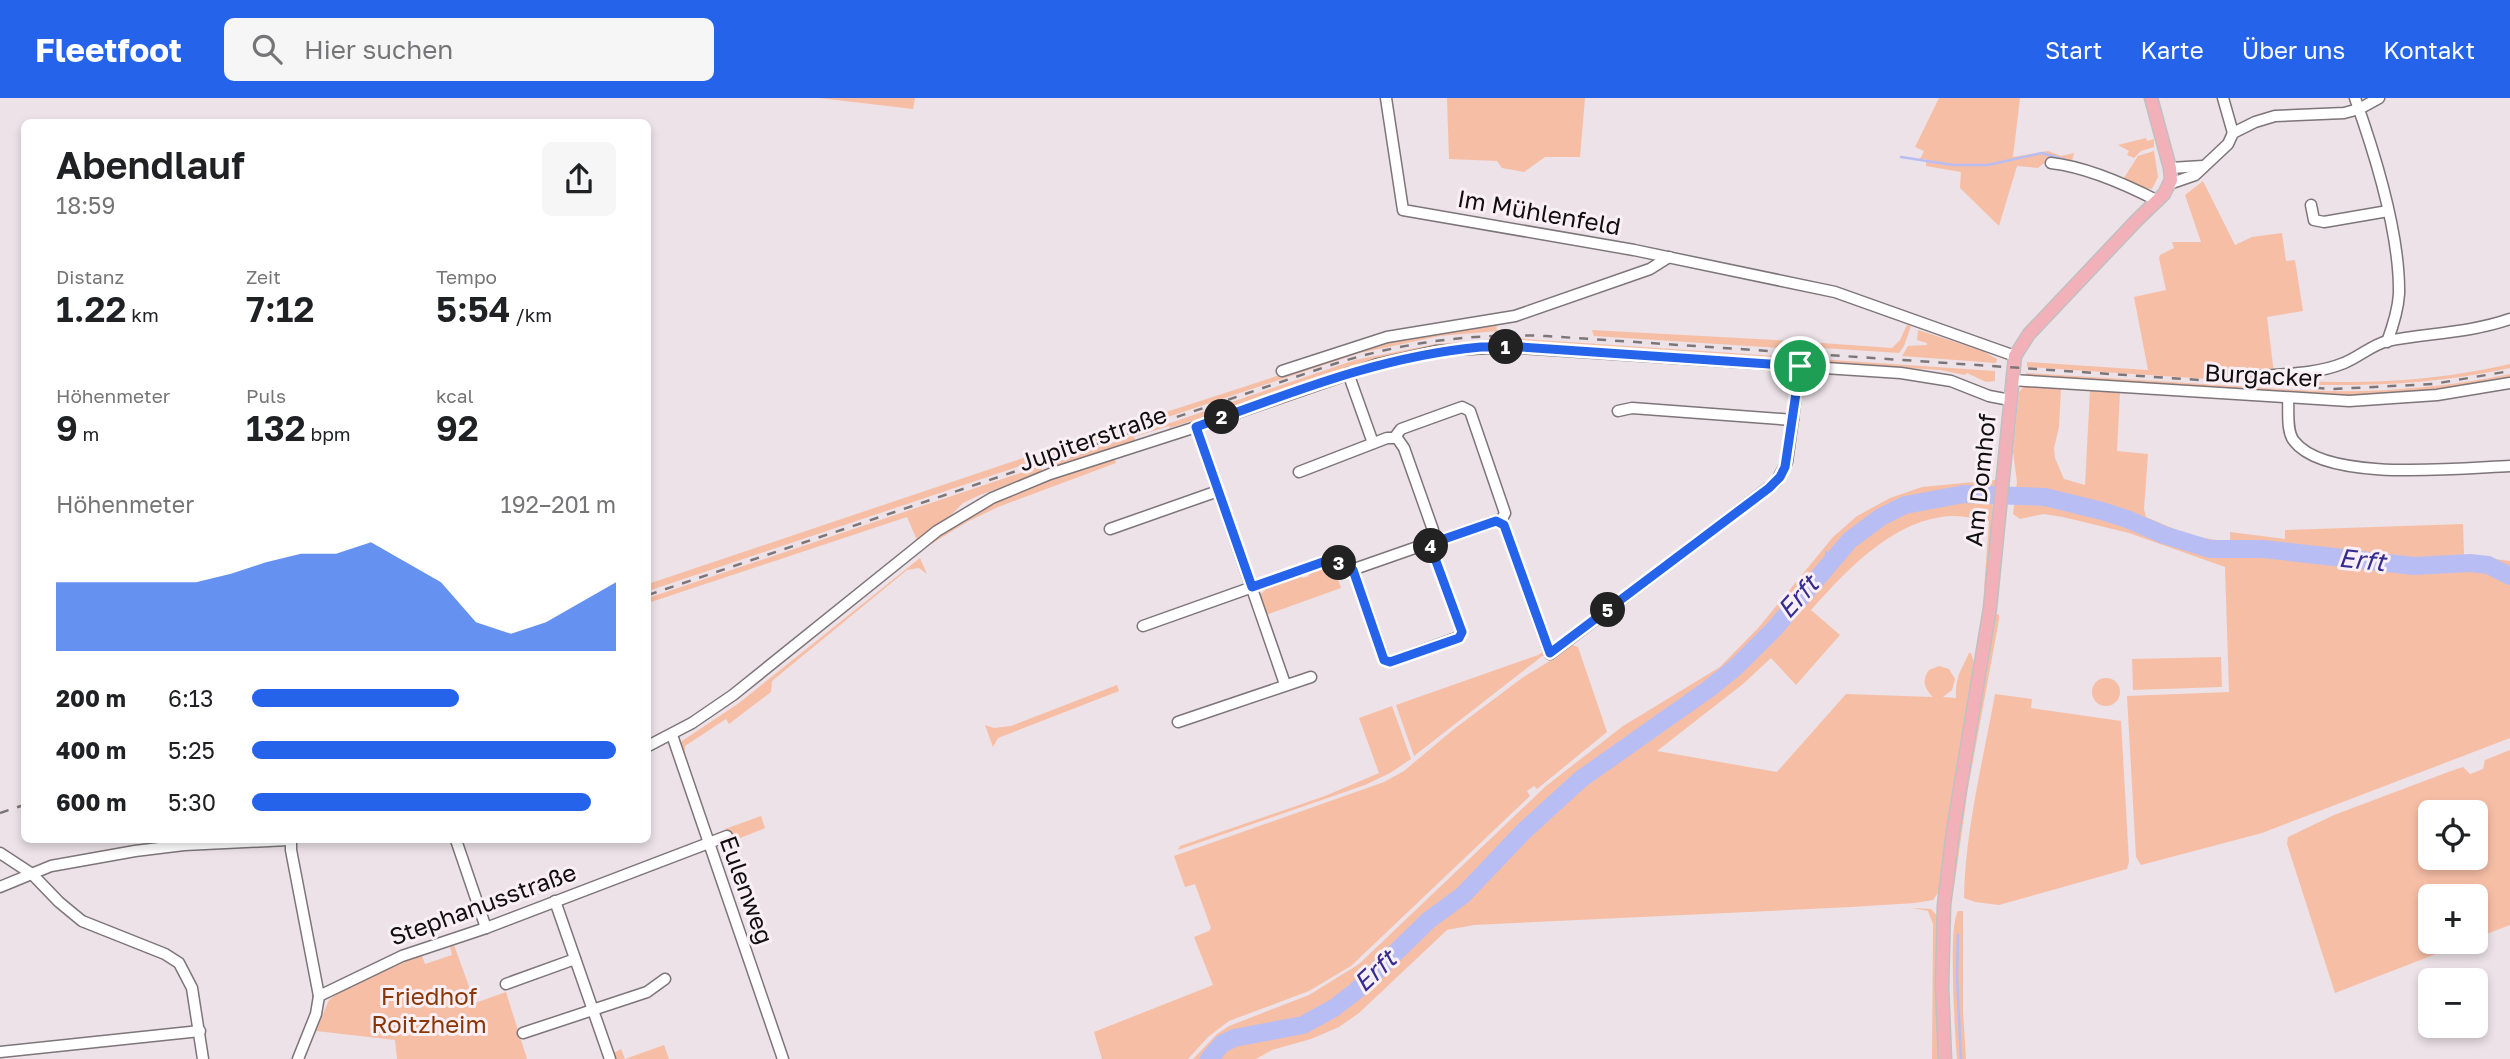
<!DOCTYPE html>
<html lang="de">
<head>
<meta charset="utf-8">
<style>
	:root { --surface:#fff; --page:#f6f6f6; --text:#202124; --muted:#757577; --accent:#2563eb }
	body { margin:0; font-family:"Golos Text",sans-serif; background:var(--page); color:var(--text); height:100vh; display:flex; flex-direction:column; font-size:26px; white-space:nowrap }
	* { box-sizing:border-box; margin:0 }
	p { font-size:23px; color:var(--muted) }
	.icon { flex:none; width:38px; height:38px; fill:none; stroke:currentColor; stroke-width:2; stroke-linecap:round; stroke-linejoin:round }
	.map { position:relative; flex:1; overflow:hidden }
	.drawer { position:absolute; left:21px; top:21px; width:630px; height:724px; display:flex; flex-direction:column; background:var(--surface); border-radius:10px; box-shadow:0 4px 10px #0003 }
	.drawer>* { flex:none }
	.buttons { position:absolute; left:2418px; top:702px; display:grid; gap:14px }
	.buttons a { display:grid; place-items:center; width:70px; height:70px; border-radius:10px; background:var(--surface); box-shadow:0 4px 10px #0003; font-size:35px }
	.pin { position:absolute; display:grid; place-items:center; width:60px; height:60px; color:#fff; margin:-30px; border:4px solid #fff; border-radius:50%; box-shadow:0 2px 7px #0007 }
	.km { position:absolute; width:35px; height:35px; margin:-18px; border-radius:50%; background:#222; color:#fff; font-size:19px; line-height:35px; text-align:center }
	.round { display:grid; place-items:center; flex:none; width:74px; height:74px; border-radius:10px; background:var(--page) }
	.headline { display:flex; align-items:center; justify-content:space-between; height:119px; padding:0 35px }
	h1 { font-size:38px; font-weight:600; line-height:52px }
	.figures { display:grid; grid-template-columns:repeat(3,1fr); gap:10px; height:119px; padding:7px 35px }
	.figures div { display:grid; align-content:center }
	.figures b { font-size:35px; font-weight:600 }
	.figures small { font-size:19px; font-weight:400 }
	.figures p { font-size:19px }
	.chart { height:196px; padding:14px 35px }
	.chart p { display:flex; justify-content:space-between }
	.chart svg { width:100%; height:126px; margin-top:7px; fill:var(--accent); opacity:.7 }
	ul { padding:0 35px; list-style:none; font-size:23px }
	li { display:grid; grid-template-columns:112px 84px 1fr; align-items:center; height:52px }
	li i { height:18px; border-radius:9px; background:var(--accent) }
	header { display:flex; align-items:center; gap:42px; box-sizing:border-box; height:98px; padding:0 35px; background:var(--accent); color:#fff }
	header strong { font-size:33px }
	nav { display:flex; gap:38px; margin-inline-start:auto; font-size:24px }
	.search { width:490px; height:63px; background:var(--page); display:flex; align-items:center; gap:18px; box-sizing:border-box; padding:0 24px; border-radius:10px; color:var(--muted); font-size:26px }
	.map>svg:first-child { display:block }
	.green { fill:#f7bea6; fill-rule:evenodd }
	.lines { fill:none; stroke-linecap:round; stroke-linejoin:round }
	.stream { stroke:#b8bef4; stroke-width:2.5 }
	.river { stroke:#b8bef4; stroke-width:18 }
	.minor-casing { stroke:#7d7579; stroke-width:13 }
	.major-casing { stroke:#c1c0c1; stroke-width:15 }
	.minor { stroke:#fff; stroke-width:10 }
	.major { stroke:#f2b0b9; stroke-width:12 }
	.rail { stroke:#7d7679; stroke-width:2.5; stroke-dasharray:9 9; stroke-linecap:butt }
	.route-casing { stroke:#fff; stroke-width:14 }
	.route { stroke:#2563eb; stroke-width:9 }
	.labels { text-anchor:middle; stroke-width:6; stroke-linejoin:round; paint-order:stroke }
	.street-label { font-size:24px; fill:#110e0f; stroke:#f9eff5 }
	.park-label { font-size:24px; fill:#8b3705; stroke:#f9eff5 }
	.water-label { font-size:26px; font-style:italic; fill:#362d91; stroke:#f9eff5 }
</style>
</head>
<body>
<header>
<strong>Fleetfoot</strong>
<div class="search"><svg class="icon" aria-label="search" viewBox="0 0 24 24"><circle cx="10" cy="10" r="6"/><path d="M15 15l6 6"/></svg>Hier suchen</div>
<nav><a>Start</a><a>Karte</a><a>Über uns</a><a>Kontakt</a></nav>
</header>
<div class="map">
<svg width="2510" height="961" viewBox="0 0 2510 961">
	<rect width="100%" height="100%" fill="#ece2e7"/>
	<g class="green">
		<path d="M819 0H915L913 11Z"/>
		<path d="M1447 0H1585L1580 59H1545L1524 74 1502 70 1497 63 1449 61Z"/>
		<path d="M1939 0H2020L2013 59 2048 53 2061 58 2074 55 2071 67 2048 62 2038 70 2017 68 1999 128 1960 90 1961 74 1926 68V61H1920L1924 53 1915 49Z"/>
		<path d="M2146 40 2147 43 2154 41V49L2141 53 2134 60 2127 57 2129 53 2118 47Z"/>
		<path d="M2154 53 2158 79 2152 91 2136 89 2122 83 2138 58Z"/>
		<path d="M2203 83 2235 147 2252 139 2282 135 2286 163 2295 162 2303 213 2267 219 2274 275 2252 279 2253 284 2027 269V264L2148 272 2134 199 2166 192 2159 160 2160 157 2174 150 2172 144H2201L2185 97Z"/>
		<path d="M1496 225 1497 233 1440 238 1360 255 1048 359 1052 351 1382 244Z"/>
		<path d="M1907 227 1911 228 1904 248 1899 255 1808 249V244L1892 250 1900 242Z"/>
		<path d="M1592 232 1794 243V251L1594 238Z"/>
		<path d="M1918 232 1983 253 1997 261 1996 265 1902 258 1908 248 1927 247V245L1917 242Z"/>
		<path d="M1511 240 1995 273V283L1986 284 1967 275 1965 277 1940 272 1483 243 1378 261 1170 330 1169 328 1134 339 1135 342 1053 370 1050 366 1355 262 1436 246Z"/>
		<path d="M2510 266V270C2421 289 2344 289 2254 285L2255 282C2299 282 2343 286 2388 283 2429 281 2470 275 2510 266Z"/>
		<path d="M2026 275 2251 289 2249 293 2026 279Z"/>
		<path d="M2510 276V281L2468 289 2364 299 2252 294 2253 289C2343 297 2421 294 2510 276Z"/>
		<path d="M2024 288 2061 290 2059 329 2054 350 2055 360 2064 381 2085 387 2090 292 2120 294 2117 353 2148 356 2144 411 2146 419 2191 438 2230 444V434L2285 441V432L2463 426 2464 457 2510 463V640L2262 735 2141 767 2136 759 2127 598 2229 594 2225 469 2129 435 2063 419 2043 416 2020 421 2013 416 2017 384 2013 354 2019 294Z"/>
		<path d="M1035 356 1041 361 648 493V486Z"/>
		<path d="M1114 359 1116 365 998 409 967 424 928 448V446C952 429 976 413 1002 401 1038 384 1076 372 1114 359Z"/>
		<path d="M1044 367 1041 374 980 397 963 405 949 419 917 442 907 419 648 505V500Z"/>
		<path d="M1995 382 1997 383 1994 392 1956 393 1940 402 1972 399 1993 400 1987 491H1984L1989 423C1973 420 1957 416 1941 419 1888 427 1845 474 1811 512L1840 537 1796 587 1771 560 1743 586 1657 653 1777 674 1846 596 1933 599C1925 591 1921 583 1929 572L1939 568 1949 571 1955 581 1952 592 1943 599 1956 600C1955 579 1961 573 1969 555H1971L1976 571 1942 782 1938 795 1933 802 1915 805 1851 809 1474 827 1447 832 1359 915 1339 929 1311 941 1272 952 1256 961H1193L1217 936 1229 928 1309 897 1359 866 1546 688 1623 628 1720 569 1759 529 1833 439 1857 418 1890 400 1922 389Z"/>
		<path d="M920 460 927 476 919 470 907 472 772 583 771 594 729 626 726 621 685 648V657L682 658 680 645 682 643 739 605Z"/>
		<path d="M1329 467 1334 470 1341 490 1266 517 1260 497 1269 488 1301 477 1303 480 1309 478 1308 474Z"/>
		<path d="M1995 515 1999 517V522L1968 690 1953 797 1954 761Z"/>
		<path d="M1570 546 1578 549 1607 634 1537 691 1534 688 1527 693 1530 698 1351 868 1309 893 1229 923 1208 939 1188 961H1102L1094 934 1213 887 1194 839 1209 833 1211 830 1195 786 1185 789 1174 758 1384 684 1404 673 1454 631 1522 580 1561 556Z"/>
		<path d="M1544 553 1545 556 1414 658 1396 607 1538 557Z"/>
		<path d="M2221 559 2222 589 2133 592 2132 561Z"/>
		<circle cx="2106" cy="594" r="14"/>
		<path d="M1117 587 1119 593 998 640 993 649 985 627 994 630 1011 628Z"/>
		<path d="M1995 596 2032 601 2031 610 2121 623 2129 764 2127 771 1999 807 1975 804 1964 800C1965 733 1983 663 1995 596Z"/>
		<path d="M1392 608 1411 661 1390 675 1365 687 1178 752 1180 748 1325 698 1379 675 1359 620Z"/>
		<path d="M2510 652V827L2476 840V798H2431V844H2467L2335 895 2287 746 2288 739 2334 717 2451 673 2463 669 2470 676 2483 671 2485 662ZM2476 714V760H2431V714Z"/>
		<path d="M761 718 765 730 730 744 725 731Z"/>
		<path d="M1912 810 1931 811 1938 819 1940 961H1932L1933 826 1928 813Z"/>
		<path d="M1958 813H1963V912L1966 961H1957C1955 936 1948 828 1958 813Z"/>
		<path d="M454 847 475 905 506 894 527 961H397L395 942 316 933 329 902 348 888 417 859 422 858 425 866 452 857 450 849Z"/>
		<path d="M664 947 669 961H616L614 955 621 951 625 961Z"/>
	</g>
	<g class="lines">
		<g class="stream">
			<path d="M1901 59 1953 67H1988L2042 55 2066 62"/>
			<path d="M1826 454 1827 466"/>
			<path d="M1958 837 1957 878 1961 961"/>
		</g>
		<path class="river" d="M1209 961 1222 946 1234 940 1303 927 1334 910 1356 893 1429 822 1463 797 1524 733 1581 681 1710 590 1736 569 1775 530 1850 442 1881 419 1905 407 1964 396 2045 399 2102 413 2127 421 2164 437 2210 451H2263L2414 468 2470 465 2488 467 2510 478"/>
		<defs>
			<g id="minor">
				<path d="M1386 0 1403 112 1634 152 1835 194 2015 258"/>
				<path d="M2223 0 2233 35"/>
				<path d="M2355 0C2375 56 2400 136 2399 196 2398 213 2393 228 2387 244"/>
				<path d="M2051 65C2087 69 2125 86 2158 103"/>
				<path d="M2170 70 2203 68"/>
				<path d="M2169 86 2195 77 2228 46 2233 35 2255 24 2275 18 2344 15 2359 11 2379 0"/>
				<path d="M2311 107 2314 122 2324 124 2388 113"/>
				<path d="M1282 273 1387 239 1515 218 1650 171 1669 159"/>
				<path d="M1348 275 1373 345"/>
				<path d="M2258 278C2286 276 2317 276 2344 265 2359 259 2372 247 2387 243 2428 235 2470 235 2510 221"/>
				<path d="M2012 282 2349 303 2437 297 2510 285"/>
				<path d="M2288 301C2289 313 2286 333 2294 343 2326 385 2461 370 2510 368"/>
				<path d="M1618 313 1632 310 1793 322"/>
				<path d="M1196 329 1285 586"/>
				<path d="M1395 339 1401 331 1462 309 1470 313 1505 415 1500 425"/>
				<path d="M1299 374 1387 340H1397L1404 350 1433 432V440"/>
				<path d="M1110 431 1218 393"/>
				<path d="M1433 440 1444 441 1496 423 1504 427 1550 556 1776 384 1787 364 1800 268"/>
				<path d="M1353 472 1384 561 1390 564 1459 539 1462 534 1429 444"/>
				<path d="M1143 528 1337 459 1343 475 1426 446 1433 440"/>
				<path d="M1178 624 1311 579"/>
				<path d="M672 637 783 961"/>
				<path d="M648 648 692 625 733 597 937 433 992 400 1050 376 1196 329 1378 266 1436 253 1507 249 1901 275 1951 283 1989 298 2010 302"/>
				<path d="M291 742V752L319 898 316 916 298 961"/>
				<path d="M456 742 486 830"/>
				<path d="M0 755 32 776 59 804 82 823 165 856 179 865 192 890 203 961"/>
				<path d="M0 789 51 768 135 753 184 747 288 742"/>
				<path d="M555 803 610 961"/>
				<path d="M506 886 575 861"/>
				<path d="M319 898 402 858 486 830 727 738"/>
				<path d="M523 935 647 894 665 881"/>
				<path d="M0 954 200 933"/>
			</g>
			<path id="major" d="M1945 961 1942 889 1944 807 1953 733 1990 510 2015 258 2029 236 2137 122 2164 96 2171 82 2170 70 2151 0"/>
		</defs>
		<use href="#minor" class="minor-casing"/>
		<use href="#major" class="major-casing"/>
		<use href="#minor" class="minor"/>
		<use href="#major" class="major"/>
		<g class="rail">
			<path d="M648 497 1337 265C1405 244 1474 235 1546 238L2333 291 2433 286 2510 273"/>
			<path d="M0 715 24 707"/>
		</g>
	</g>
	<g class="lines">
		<defs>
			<path id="route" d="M1481 249H1521L1800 268 1785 369 1780 379 1769 390 1550 555 1504 427 1496 423 1444 441 1433 440 1429 444 1462 534 1459 540 1390 564 1384 562 1353 472 1343 475 1337 459 1252 489 1196 329C1291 295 1380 258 1481 249Z"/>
		</defs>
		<use href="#route" class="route-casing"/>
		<use href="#route" class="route"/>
	</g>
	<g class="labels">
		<g class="street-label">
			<text transform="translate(1539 115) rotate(10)" y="8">Im Mühlenfeld</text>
			<text transform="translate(2263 278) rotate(3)" y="8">Burgacker</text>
			<text transform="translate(1093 341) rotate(-19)" y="8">Jupiterstraße</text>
			<text transform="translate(1981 382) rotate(-84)" y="8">Am Domhof</text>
			<text transform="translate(746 792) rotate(70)" y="8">Eulenweg</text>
			<text transform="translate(483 807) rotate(-20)" y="8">Stephanusstraße</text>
		</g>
		<g class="park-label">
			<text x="429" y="907">Friedhof<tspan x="429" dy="28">Roitzheim</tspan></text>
		</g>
		<g class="water-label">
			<text transform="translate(2362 462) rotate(6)" y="9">Erft</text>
			<text transform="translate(1798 499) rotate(-48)" y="9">Erft</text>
			<text transform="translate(1375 873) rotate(-43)" y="9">Erft</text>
		</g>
	</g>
</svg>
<div class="buttons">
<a><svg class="icon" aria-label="locate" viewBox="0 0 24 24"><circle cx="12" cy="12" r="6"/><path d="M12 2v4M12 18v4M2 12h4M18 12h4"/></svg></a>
<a>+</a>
<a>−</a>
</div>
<div class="pin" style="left:1800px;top:268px;background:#1e9e55"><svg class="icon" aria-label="arrive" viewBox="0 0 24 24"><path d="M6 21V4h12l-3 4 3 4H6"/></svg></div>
<b class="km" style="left:1506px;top:249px">1</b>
<b class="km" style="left:1222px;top:319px">2</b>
<b class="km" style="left:1339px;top:465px">3</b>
<b class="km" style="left:1431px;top:448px">4</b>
<b class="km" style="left:1608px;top:512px">5</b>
<section class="drawer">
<div class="headline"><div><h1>Abendlauf</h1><p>18:59</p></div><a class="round"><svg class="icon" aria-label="share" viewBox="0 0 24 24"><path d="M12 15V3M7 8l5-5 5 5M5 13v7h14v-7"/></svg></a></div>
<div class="figures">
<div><p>Distanz</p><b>1.22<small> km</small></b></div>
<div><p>Zeit</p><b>7:12</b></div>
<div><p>Tempo</p><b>5:54<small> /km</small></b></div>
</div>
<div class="figures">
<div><p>Höhenmeter</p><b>9<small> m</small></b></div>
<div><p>Puls</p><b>132<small> bpm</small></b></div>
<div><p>kcal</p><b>92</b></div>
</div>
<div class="chart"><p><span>Höhenmeter</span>192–201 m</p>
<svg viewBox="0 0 160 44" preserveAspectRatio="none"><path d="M0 44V20L10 20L20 20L30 20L40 20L50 17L60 13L70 10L80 10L90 6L100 13L110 20L120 34L130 38L140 34L150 27L160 20V44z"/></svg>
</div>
<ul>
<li><b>200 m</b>6:13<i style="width:57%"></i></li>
<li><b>400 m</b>5:25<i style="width:100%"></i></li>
<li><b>600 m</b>5:30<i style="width:93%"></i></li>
</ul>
</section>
</div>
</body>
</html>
